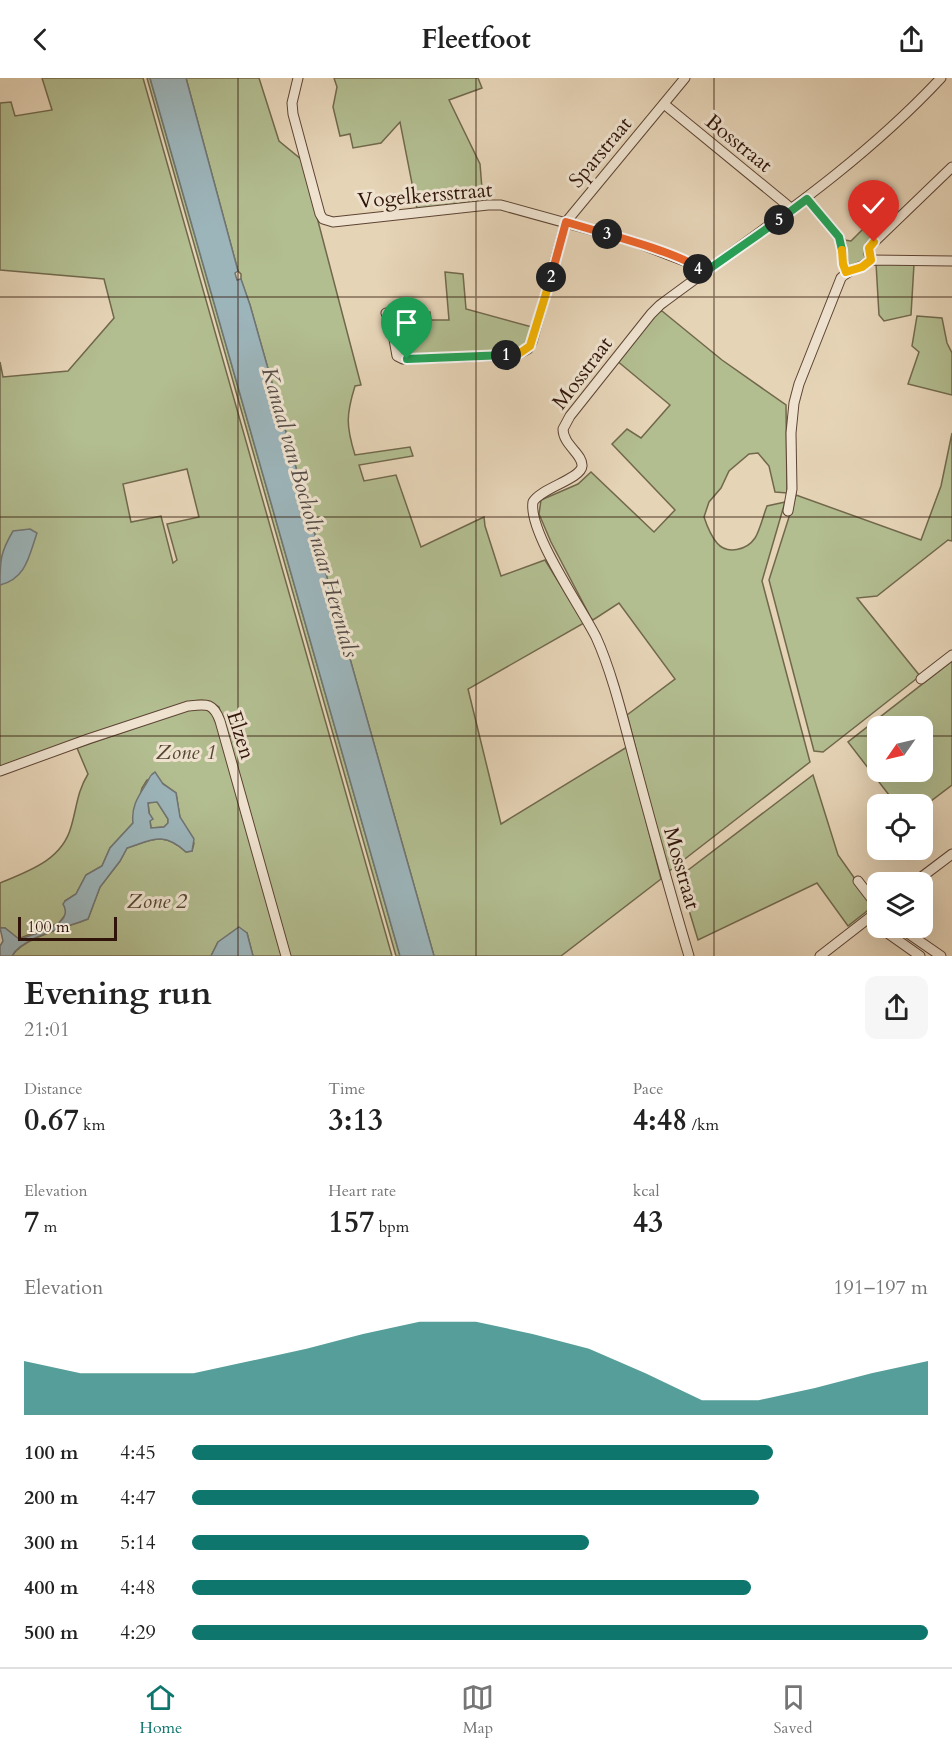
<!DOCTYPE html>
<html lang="en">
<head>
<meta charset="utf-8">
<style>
	:root { --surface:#fff; --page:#f6f6f6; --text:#222; --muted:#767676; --line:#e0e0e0; --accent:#0f766e }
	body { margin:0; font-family:Cardo,serif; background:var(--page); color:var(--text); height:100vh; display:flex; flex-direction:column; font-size:22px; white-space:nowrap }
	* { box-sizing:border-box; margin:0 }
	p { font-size:20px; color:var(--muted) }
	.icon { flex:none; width:33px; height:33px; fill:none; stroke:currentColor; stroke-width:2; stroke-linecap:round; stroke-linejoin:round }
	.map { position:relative; height:878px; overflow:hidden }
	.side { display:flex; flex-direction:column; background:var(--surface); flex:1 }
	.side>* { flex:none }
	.needle { width:39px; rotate:236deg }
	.fabs { position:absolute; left:867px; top:638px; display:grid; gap:12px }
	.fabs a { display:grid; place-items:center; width:66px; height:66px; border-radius:12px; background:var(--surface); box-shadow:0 6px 24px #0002; font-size:30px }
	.scale { position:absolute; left:18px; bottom:15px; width:99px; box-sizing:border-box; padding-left:6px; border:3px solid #301409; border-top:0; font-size:16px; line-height:21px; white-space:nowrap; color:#301409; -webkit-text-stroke:4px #efe3d0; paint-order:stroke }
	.pin { position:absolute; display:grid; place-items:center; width:51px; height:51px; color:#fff; margin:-62px -26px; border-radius:50% 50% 50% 0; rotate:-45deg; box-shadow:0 0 6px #0007 }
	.pin .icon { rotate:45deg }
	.km { position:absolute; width:30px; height:30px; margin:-15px; border-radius:50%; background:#222; color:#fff; font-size:16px; line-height:30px; text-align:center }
	.round { display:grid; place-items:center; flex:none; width:63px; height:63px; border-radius:12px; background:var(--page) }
	.summary { display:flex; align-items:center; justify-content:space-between; height:102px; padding:0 24px }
	h1 { font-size:33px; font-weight:700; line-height:45px }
	.figures { display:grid; grid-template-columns:repeat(3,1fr); gap:9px; height:102px; padding:6px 24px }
	.figures div { display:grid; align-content:center }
	.figures b { font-size:30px; font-weight:700 }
	.figures small { font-size:16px; font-weight:400 }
	.figures p { font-size:16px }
	.chart { height:168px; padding:12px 24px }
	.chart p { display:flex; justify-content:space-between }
	.chart svg { width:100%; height:108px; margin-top:6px; fill:var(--accent); opacity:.7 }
	ul { padding:0 24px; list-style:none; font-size:20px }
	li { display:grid; grid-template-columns:96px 72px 1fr; align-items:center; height:45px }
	li i { height:15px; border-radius:8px; background:var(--accent) }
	header { display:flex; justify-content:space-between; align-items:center; height:78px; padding:0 24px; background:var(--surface); font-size:27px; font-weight:700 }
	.tab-bar { display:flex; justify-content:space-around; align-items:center; height:84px; border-top:2px solid var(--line); background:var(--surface); font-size:16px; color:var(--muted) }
	.tab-bar a { display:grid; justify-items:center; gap:3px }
	.tab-bar .selected { color:var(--accent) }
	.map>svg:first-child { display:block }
	.green { fill:#b2bd90; stroke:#71684c; stroke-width:1.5; fill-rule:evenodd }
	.water { fill:#9cb5bb; stroke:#717574; stroke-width:1.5; fill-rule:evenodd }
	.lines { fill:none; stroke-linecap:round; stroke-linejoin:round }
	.minor-casing { stroke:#5e4434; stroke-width:11 }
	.minor { stroke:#efe3d0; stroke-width:9 }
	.split-1-casing { stroke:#fff; stroke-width:12 }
	.split-2-casing { stroke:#fff; stroke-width:12 }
	.split-3-casing { stroke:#fff; stroke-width:12 }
	.split-4-casing { stroke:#fff; stroke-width:12 }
	.split-5-casing { stroke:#fff; stroke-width:12 }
	.split-6-casing { stroke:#fff; stroke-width:12 }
	.split-7-casing { stroke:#fff; stroke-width:12 }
	.split-1 { stroke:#22a559; stroke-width:8 }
	.split-2 { stroke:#f5b400; stroke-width:8 }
	.split-3 { stroke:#f0652b; stroke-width:8 }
	.split-4 { stroke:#f0652b; stroke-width:8 }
	.split-5 { stroke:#22a559; stroke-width:8 }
	.split-6 { stroke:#22a559; stroke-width:8 }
	.split-7 { stroke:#f5b400; stroke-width:8 }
	.grid { fill:none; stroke:#301409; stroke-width:1.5; stroke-opacity:0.55 }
	.labels { text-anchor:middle; stroke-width:6; stroke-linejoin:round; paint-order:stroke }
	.street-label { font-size:21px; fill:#301409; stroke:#efe3d0 }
	.park-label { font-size:21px; font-style:italic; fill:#574732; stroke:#efe3d0 }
	.water-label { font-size:22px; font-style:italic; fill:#564c47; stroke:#efe3d0 }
</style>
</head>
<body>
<header><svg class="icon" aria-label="back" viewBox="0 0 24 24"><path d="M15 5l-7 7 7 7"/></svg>Fleetfoot<svg class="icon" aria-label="share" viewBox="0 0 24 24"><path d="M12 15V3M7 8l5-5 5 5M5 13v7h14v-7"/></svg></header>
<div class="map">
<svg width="952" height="878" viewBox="0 0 952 878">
	<rect width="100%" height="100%" fill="#e6d4b7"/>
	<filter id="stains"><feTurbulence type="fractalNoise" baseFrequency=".00333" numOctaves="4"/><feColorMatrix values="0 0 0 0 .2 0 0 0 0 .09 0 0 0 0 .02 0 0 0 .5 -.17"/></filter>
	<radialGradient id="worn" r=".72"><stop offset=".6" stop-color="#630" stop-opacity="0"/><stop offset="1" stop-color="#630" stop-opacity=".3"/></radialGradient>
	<g class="green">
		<path d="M42 0H143L392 878H290L219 629C209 622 204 621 193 623L0 689V284L3 299 68 293 114 240 104 201 0 192V25L11 24 15 38 52 32ZM187 391 199 439 167 446 177 482 173 485 161 438 131 444 123 406Z"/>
		<path d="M147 0H150L400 878H396Z"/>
		<path d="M186 0H259L279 63 302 82 361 307 355 308C346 337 346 348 355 377L410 369 413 378 359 387 364 403 396 397 421 469 484 439 485 448 501 498 545 482 584 545 468 611 501 746 627 669 661 801 561 878H434L250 227 241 202V196L238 193Z"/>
		<path d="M334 0H478L482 10 449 22 480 86 483 123 417 131 400 44 381 65 353 70 350 56 340 58 333 29 337 9Z"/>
		<path d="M866 148 875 158 866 181 850 190 847 188 844 162 851 163Z"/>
		<path d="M876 185 914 186 911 237 884 243 879 237Z"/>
		<path d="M445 194 463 196 466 231 532 249 527 263 518 273 406 277C394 269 395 251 394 237L430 234 431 242H449Z"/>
		<path d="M662 233 722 282 786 327 787 415 775 414 769 388 758 375 749 376 729 393 721 410 709 424 704 439C707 448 711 458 717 465 727 477 747 472 755 460 760 452 763 438 767 428L785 424 762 503 810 684 668 794 627 637 675 601 619 525 593 542 591 540 551 464 539 436 541 422 578 406 591 394 654 454 675 432 612 366 627 351 641 360 670 327 616 282 656 235Z"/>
		<path d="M917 238 942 240 947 265 952 275V317L908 306 919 274 912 268Z"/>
		<path d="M952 355V463L948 462 877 518 857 520 920 598 823 674 814 673 769 502 796 417 921 462 941 408Z"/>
		<path d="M952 583V707L923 729 922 726H896L848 664ZM878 648H922V693H878Z"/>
		<path d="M204 629 212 632 216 643 283 878H253L247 855 218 864 211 878H12C22 860 68 849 88 841L100 809 120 783 127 770C152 762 163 753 186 774L192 773 194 765 180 740 176 715 158 702H147L142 710 133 745 110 770 102 788 86 797 76 816 65 823 66 836 59 845 18 861 5 850H0V805C29 793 62 782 71 749 77 729 77 714 88 696L77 670 190 631Z"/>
		<path d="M813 697 838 777 872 825 867 833 848 848 817 805 698 862 679 799Z"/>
		<path d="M157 723 168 741V745L164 749 151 750 148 725Z"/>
	</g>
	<g class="water">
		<path d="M150 0H186L238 193 235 195 237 202 241 201 250 227 434 878H400Z"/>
		<path d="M30 451 37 455C29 478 26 501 0 507 0 483 0 475 13 453Z"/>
		<path d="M155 694 163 706 176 715 180 739 194 761 192 773 186 774C163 753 152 762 127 770L120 783 100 809 88 841C68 849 22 859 12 878H0V868L3 863 0 850H5L19 861C32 857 76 847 63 826L65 823 76 816 86 797 102 788 110 770 133 745C131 729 138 719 146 706 150 701 148 698 155 694ZM157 724 168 741V745L164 749 151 750 150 743 153 741 149 735 148 725Z"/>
		<path d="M239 849 247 855 253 878H211L218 864Z"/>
	</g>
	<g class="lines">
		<defs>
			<g id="minor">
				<path d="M298 0 292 25 293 36 320 136 323 141 333 144 488 127H501L635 164 695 187 702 196"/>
				<path d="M664 26 792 131"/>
				<path d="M807 121 839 159C844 171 841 183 846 194"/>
				<path d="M871 182 869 176 870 168 952 89"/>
				<path d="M386 235 392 250 397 278 403 281 517 277 528 271 532 264 566 144 685 0"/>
				<path d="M788 433 792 411 791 355 794 325 799 306 841 200C849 191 862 190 871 182L952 183"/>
				<path d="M921 601 952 577"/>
				<path d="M0 693 88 661 188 628C206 626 213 624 220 643L286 878"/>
				<path d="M858 803 878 829"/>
				<path d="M915 804 952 776"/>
				<path d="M879 849 920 878"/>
				<path d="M899 849 941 878"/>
				<path d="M689 878C670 815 653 752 636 689 625 649 613 596 596 559 581 529 528 454 533 424 541 410 581 401 582 388 583 376 563 367 563 351L570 338 651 236 660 227C758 154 857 90 941 0"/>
				<path d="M820 878 878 833"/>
			</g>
		</defs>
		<use href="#minor" class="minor-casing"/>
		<use href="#minor" class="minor"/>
	</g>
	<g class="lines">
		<defs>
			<path id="split-1" d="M407 281 506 277"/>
			<path id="split-2" d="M506 277H517L530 268 551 199"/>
			<path id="split-3" d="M551 199 566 144 607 156"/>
			<path id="split-4" d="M607 156C625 161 688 179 698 191"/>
			<path id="split-5" d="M698 191 702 196 779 142"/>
			<path id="split-6" d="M779 142 807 121 839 159 842 172"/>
			<path id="split-7" d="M842 172 843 186 846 194 862 189 871 182 869 170 874 164"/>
		</defs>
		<use href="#split-1" class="split-1-casing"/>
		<use href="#split-2" class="split-2-casing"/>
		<use href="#split-3" class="split-3-casing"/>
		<use href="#split-4" class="split-4-casing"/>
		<use href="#split-5" class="split-5-casing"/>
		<use href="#split-6" class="split-6-casing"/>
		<use href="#split-7" class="split-7-casing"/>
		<use href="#split-1" class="split-1"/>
		<use href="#split-2" class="split-2"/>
		<use href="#split-3" class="split-3"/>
		<use href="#split-4" class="split-4"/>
		<use href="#split-5" class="split-5"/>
		<use href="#split-6" class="split-6"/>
		<use href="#split-7" class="split-7"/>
	</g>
	<path class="grid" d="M238 0V878M476 0V878M714 0V878M0 219H952M0 439H952M0 658H878M922 658H952"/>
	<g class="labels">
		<g class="street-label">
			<text transform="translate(739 65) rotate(39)" y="7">Bosstraat</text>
			<text transform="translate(600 74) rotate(-50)" y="7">Sparstraat</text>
			<text transform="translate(425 117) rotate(-5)" y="7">Vogelkersstraat</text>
			<text transform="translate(582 295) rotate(-53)" y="7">Mosstraat</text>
			<text transform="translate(241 657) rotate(72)" y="7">Elzen</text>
			<text transform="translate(682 790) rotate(74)" y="7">Mosstraat</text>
		</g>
		<g class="park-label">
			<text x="186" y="681">Zone 1</text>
			<text x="157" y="830">Zone 2</text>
		</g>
		<g class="water-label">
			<text transform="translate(311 434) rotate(74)" y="8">Kanaal van Bocholt naar Herentals</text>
		</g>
	</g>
	<rect width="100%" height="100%" filter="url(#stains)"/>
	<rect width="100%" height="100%" fill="url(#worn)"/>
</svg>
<div class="fabs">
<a><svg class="needle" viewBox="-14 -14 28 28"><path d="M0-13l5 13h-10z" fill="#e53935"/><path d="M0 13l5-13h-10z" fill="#767676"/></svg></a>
<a><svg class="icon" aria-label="locate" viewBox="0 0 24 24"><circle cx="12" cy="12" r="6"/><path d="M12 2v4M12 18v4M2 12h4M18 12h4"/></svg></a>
<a><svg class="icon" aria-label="layers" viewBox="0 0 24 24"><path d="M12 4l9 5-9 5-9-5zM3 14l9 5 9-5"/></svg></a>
</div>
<div class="scale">100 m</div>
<div class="pin" style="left:407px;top:281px;background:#1e9e55"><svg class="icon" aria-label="arrive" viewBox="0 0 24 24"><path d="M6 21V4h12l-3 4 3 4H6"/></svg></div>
<div class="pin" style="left:874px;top:164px;background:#d93025"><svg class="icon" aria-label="check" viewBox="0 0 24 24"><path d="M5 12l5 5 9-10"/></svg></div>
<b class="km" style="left:506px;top:277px">1</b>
<b class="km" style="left:551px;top:199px">2</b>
<b class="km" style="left:607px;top:156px">3</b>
<b class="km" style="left:698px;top:191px">4</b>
<b class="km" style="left:779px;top:142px">5</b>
</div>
<section class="side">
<div class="summary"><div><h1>Evening run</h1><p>21:01</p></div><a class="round"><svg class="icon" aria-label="share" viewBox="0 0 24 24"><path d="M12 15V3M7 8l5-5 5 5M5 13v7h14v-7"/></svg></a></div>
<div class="figures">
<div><p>Distance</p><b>0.67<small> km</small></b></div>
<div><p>Time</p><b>3:13</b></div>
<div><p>Pace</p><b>4:48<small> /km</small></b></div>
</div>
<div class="figures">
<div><p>Elevation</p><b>7<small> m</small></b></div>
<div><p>Heart rate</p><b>157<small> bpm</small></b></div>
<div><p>kcal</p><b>43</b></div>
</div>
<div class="chart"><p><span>Elevation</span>191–197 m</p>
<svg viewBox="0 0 160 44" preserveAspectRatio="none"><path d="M0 44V22L10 27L20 27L30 27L40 22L50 17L60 11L70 6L80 6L90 11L100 17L110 27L120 38L130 38L140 33L150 27L160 22V44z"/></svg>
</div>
<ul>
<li><b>100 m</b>4:45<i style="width:79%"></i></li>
<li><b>200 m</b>4:47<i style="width:77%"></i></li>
<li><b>300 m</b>5:14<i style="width:54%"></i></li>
<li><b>400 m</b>4:48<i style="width:76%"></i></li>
<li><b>500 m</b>4:29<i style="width:100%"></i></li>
</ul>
</section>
<nav class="tab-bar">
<a class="selected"><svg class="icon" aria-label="home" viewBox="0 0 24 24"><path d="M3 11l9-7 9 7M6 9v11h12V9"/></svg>Home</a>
<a><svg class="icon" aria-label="map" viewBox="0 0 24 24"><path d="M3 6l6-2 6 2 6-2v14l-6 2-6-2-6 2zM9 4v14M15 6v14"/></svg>Map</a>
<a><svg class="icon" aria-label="saved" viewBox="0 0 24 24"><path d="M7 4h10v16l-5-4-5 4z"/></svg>Saved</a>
</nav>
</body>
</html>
